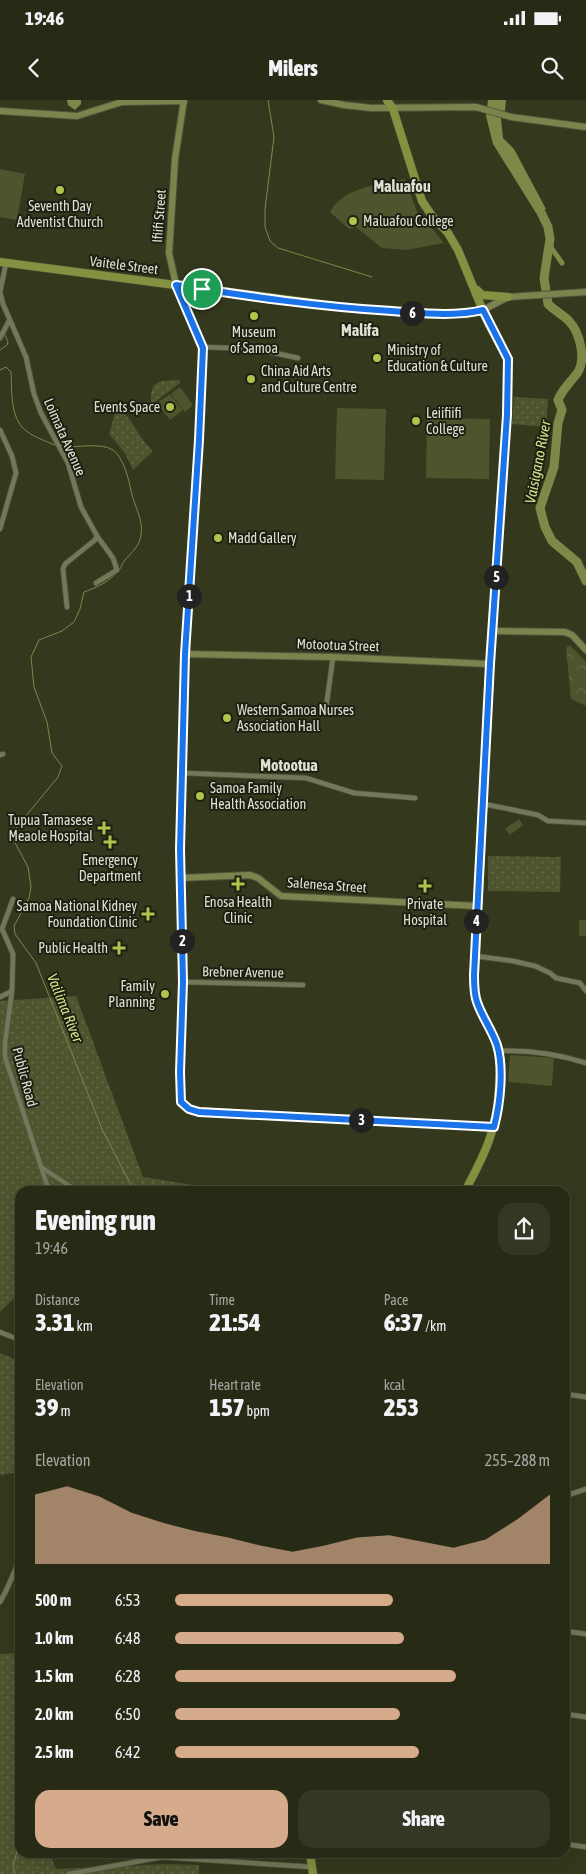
<!DOCTYPE html>
<html lang="en">
<head>
<meta charset="utf-8">
<style>
	:root { --surface:#272b16; --page:#333723; --text:#f1f3f6; --muted:#a4a7a1; --line:#434735; --accent:#d6ab8b }
	body { margin:0; font-family:"Asap Condensed",sans-serif; background:var(--page); color:var(--text); height:100vh; display:flex; flex-direction:column; font-size:19px; white-space:nowrap }
	* { box-sizing:border-box; margin:0 }
	p { font-size:16px; color:var(--muted) }
	.icon { flex:none; width:28px; height:28px; fill:none; stroke:currentColor; stroke-width:2; stroke-linecap:round; stroke-linejoin:round }
	.map { position:relative; flex:1; overflow:hidden }
	.drawer { position:absolute; left:15px; top:1086px; width:555px; height:672px; display:flex; flex-direction:column; background:var(--surface); border-radius:15px; box-shadow:0 5px 20px #0002,0 0 0 1px var(--line) }
	.drawer>* { flex:none }
	.pin { position:absolute; display:grid; place-items:center; width:42px; height:42px; color:#fff; margin:-21px; border:2px solid #fff; border-radius:50%; box-shadow:0 1px 5px #0007 }
	.km { position:absolute; width:25px; height:25px; margin:-12px; border-radius:50%; background:#222; color:#fff; font-size:14px; line-height:25px; text-align:center }
	.round { display:grid; place-items:center; flex:none; width:52px; height:52px; border-radius:15px; background:var(--page) }
	.headline { display:flex; align-items:center; justify-content:space-between; height:85px; padding:0 20px }
	h1 { font-size:28px; font-weight:800; line-height:38px }
	.figures { display:grid; grid-template-columns:repeat(3,1fr); gap:8px; height:85px; padding:5px 20px }
	.figures div { display:grid; align-content:center }
	.figures b { font-size:25px; font-weight:800 }
	.figures small { font-size:14px; font-weight:400 }
	.figures p { font-size:14px }
	.chart { height:140px; padding:10px 20px }
	.chart p { display:flex; justify-content:space-between }
	.chart svg { width:100%; height:90px; margin-top:5px; fill:var(--accent); opacity:.7 }
	.primary-button { display:flex; gap:10px; margin-top:auto; padding:10px 20px }
	.primary-button a { flex:1; height:58px; border-radius:15px; background:var(--accent); color:#111; font-size:20px; font-weight:800; line-height:58px; text-align:center }
	.primary-button a+a { background:var(--page); color:var(--text) }
	ul { padding:0 20px; list-style:none; font-size:16px }
	li { display:grid; grid-template-columns:80px 60px 1fr; align-items:center; height:38px }
	li i { height:12px; border-radius:6px; background:var(--accent) }
	.status { display:flex; justify-content:space-between; align-items:center; height:35px; padding:0 25px; background:var(--surface); direction:ltr }
	.status svg { height:14px; fill:currentColor }
	header { display:flex; justify-content:space-between; align-items:center; height:65px; padding:0 20px; background:var(--surface); font-size:22px; font-weight:800 }
	.map>svg:first-child { display:block }
	.grass { fill:#4d542e }
	.forest { fill:url(#forest-crowns) }
	.park { fill:url(#park-dots) }
	.water { fill:#7d8849 }
	.lines { fill:none; stroke-linecap:round; stroke-linejoin:round }
	.stream { stroke:#7d8849; stroke-width:1 }
	.canal { stroke:#7d8849; stroke-width:5 }
	.river { stroke:#7d8849; stroke-width:9 }
	.street-casing { stroke:#52563d; stroke-width:6 }
	.secondary-casing { stroke:#52563d; stroke-width:8 }
	.primary-casing { stroke:#52563d; stroke-width:9 }
	.street { stroke:#727859; stroke-width:4.5 }
	.secondary { stroke:#7b844d; stroke-width:6 }
	.primary { stroke:#859040; stroke-width:8 }
	.route-casing { stroke:#fff; stroke-width:10 }
	.route { stroke:#1a73e8; stroke-width:6 }
	.poi-dot { fill:#b2c34c; stroke:#1d1f12; stroke-width:2 }
	.labels { text-anchor:middle; stroke-width:4; stroke-linejoin:round; paint-order:stroke }
	.poi-label { font-size:14px; fill:#dee1d0; stroke:#1d1f12; text-anchor:start }
	.street-label { font-size:14px; fill:#dee1d0; stroke:#1d1f12 }
	.water-label { font-size:15px; font-style:italic; fill:#d4e489; stroke:#1d1f12 }
	.quarter-label { font-size:16px; font-weight:bold; fill:#dee1d0; stroke:#1d1f12 }
</style>
</head>
<body>
<div class="status"><b>19:46</b><svg viewBox="0 0 49 12"><path d="M0 12V9h3v3zM5 12V6h3v6zM10 12V3h3v9zM15 12V0h3v12zM26 1h20v11H26zM47 4h2v5h-2z"/></svg></div>
<header><svg class="icon" aria-label="back" viewBox="0 0 24 24"><path d="M15 5l-7 7 7 7"/></svg>Milers<svg class="icon" aria-label="search" viewBox="0 0 24 24"><circle cx="10" cy="10" r="6"/><path d="M15 15l6 6"/></svg></header>
<div class="map">
<svg width="586" height="1774" viewBox="0 0 586 1774">
	<defs>
		<pattern id="forest-crowns" width="20" height="18" patternUnits="userSpaceOnUse" patternTransform="scale(1.25)"><rect width="20" height="18" fill="#4d542e"/><path d="M2 6a3 3 0 1 1 6 0M12 15a3 3 0 1 1 6 0" fill="none" stroke="#666c4b"/></pattern>
		<pattern id="park-dots" width="8" height="8" patternUnits="userSpaceOnUse" patternTransform="scale(1.25)"><rect width="8" height="8" fill="#4d542e"/><path d="M2 2h.1M6 6h.1" fill="none" stroke="#666c4b" stroke-width="1.8" stroke-linecap="round"/></pattern>
	</defs>
	<rect width="100%" height="100%" fill="#34391d"/>
	<g class="grass">
		<path d="M0 69 25 74 17 120 0 117Z"/>
		<path d="M405 79 420 120 429 125 444 143 406 150 382 148 356 127 349 129 330 112C344 87 379 84 405 79Z"/>
		<path d="M180 287 193 305 185 312 171 294Z"/>
		<path d="M170 294 183 310 170 320 157 303Z"/>
		<path d="M337 308 386 309 384 380 335 379Z"/>
		<path d="M427 318 490 319 489 379 426 378Z"/>
		<path d="M519 719 523 725 510 735 505 729Z"/>
		<rect x="579" y="820" width="7" height="16"/>
		<path d="M510 955 554 958 552 986 508 982Z"/>
	</g>
	<path class="forest" d="M570 545 586 562V606L571 599 566 548Z"/>
	<g class="park">
		<path d="M180 280V283L151 305C150 279 158 281 180 280Z"/>
		<path d="M514 297 548 299 546 327 512 324Z"/>
		<path d="M117 307C133 318 138 338 153 351L133 370 125 353 109 334Z"/>
		<path d="M488 756 561 757 560 792 488 791Z"/>
		<path d="M76 896 143 1077 206 1087V1091H20V1193L0 1212V901Z"/>
		<path d="M0 1253 20 1261V1372L0 1375Z"/>
		<path d="M20 1553V1754H50L56 1769 164 1764 199 1765V1774H0V1554Z"/>
	</g>
	<g class="water">
		<path d="M67 0H81V4L75 10 68 5Z"/>
		<path d="M488 0H506L505 11 501 19 503 38 514 49 546 109 536 113 493 44 486 16Z"/>
	</g>
	<g class="lines">
		<g class="stream">
			<path d="M268 0 274 37 265 109V127L270 141 278 148 372 177"/>
			<path d="M0 250 7 245 8 242 4 233"/>
			<path d="M0 270 6 267 11 272C12 289 10 313 22 327 30 336 46 341 57 346"/>
			<path d="M60 347C76 348 100 342 113 350 123 357 129 379 131 391 134 405 144 421 141 435 139 447 132 452 125 460 122 463 122 467 119 470 109 482 98 487 84 492L80 509 74 522 62 531 39 540 31 557 34 587 47 622 52 653 62 666 58 677 16 728 14 741 28 767 31 787 29 798 14 826 15 834 36 863 102 1029 134 1091"/>
			<path d="M15 1774 13 1766 20 1740"/>
		</g>
		<path class="canal" d="M550 146 562 163"/>
		<path class="river" d="M535 100 548 127 550 139 544 178 548 204C554 210 563 215 569 221 580 233 586 258 578 272 571 282 563 288 558 300L562 310 558 323 554 367 540 408 545 427 552 441 577 462 586 481"/>
		<defs>
			<g id="street">
				<path d="M6 163 0 192 3 204 26 257 34 294 41 313 68 363 81 407 97 436 95 440 65 464 63 469 67 507"/>
				<path d="M0 238 9 221"/>
				<path d="M203 247 256 249 298 258"/>
				<path d="M0 330 12 356 16 373 0 429"/>
				<path d="M96 483 117 470 113 458 97 436"/>
				<path d="M326 608 333 557"/>
				<path d="M0 655 3 654"/>
				<path d="M183 673 306 678 354 693 415 698"/>
				<path d="M484 704 538 715 548 721 586 723"/>
				<path d="M13 799 2 829 13 854 12 891 5 943V957L49 1091"/>
				<path d="M475 856 513 861 535 866 550 873 556 878 580 883 586 891"/>
				<path d="M183 882 303 885"/>
				<path d="M0 897 12 891"/>
				<path d="M498 951C529 950 557 954 586 963"/>
				<path d="M41 1067 77 1091"/>
				<path d="M0 1232 20 1240"/>
				<path d="M565 1294 586 1297"/>
				<path d="M565 1396 586 1389"/>
				<path d="M0 1502 5 1493 20 1459"/>
				<path d="M565 1531 586 1534"/>
				<path d="M565 1614 586 1617"/>
				<path d="M565 1744 586 1747"/>
				<path d="M69 1774 162 1757 312 1767"/>
			</g>
			<g id="secondary">
				<path d="M184 0 175 59 169 153 176 185 203 247 199 340 185 554 180 749 183 882 180 972 181 1002 189 1009 199 1011 494 1027"/>
				<path d="M321 0 344 5 371 8 476 7 511 17 586 27"/>
				<path d="M0 11 77 16 122 2 184 1"/>
				<path d="M483 210 508 197 586 192"/>
				<path d="M493 531 565 532 572 535 586 550"/>
				<path d="M185 554 333 557 490 564"/>
				<path d="M180 778 250 775 258 778 281 796 477 806"/>
			</g>
			<g id="primary">
				<path d="M387 0 393 9 422 101 432 116 448 133 458 150 488 223 508 259 507 315 490 564 474 889C477 909 490 926 497 945 501 959 500 973 499 987 498 1028 484 1056 465 1091"/>
				<path d="M0 162 358 209 428 214H466L483 210"/>
				<path d="M477 190 482 195 508 197"/>
				<path d="M310 1754 313 1774"/>
			</g>
		</defs>
		<use href="#street" class="street-casing"/>
		<use href="#secondary" class="secondary-casing"/>
		<use href="#primary" class="primary-casing"/>
		<use href="#street" class="street"/>
		<use href="#secondary" class="secondary"/>
		<use href="#primary" class="primary"/>
	</g>
	<g class="lines">
		<defs>
			<path id="route" d="M176 185C247 196 320 207 392 211 422 213 453 217 483 210L508 259 507 315 490 564 474 875C474 884 474 894 477 902 482 917 492 930 497 945 504 968 500 1004 494 1027L199 1012 189 1009 181 1002 180 972 183 882 180 749 185 554 199 340 203 248Z"/>
		</defs>
		<use href="#route" class="route-casing"/>
		<use href="#route" class="route"/>
	</g>
	<g class="poi-dot">
		<circle cx="60" cy="90" r="5"/>
		<circle cx="353" cy="121" r="5"/>
		<circle cx="254" cy="216" r="5"/>
		<circle cx="377" cy="258" r="5"/>
		<circle cx="251" cy="279" r="5"/>
		<circle cx="170" cy="307" r="5"/>
		<circle cx="416" cy="321" r="5"/>
		<circle cx="218" cy="438" r="5"/>
		<circle cx="227" cy="618" r="5"/>
		<circle cx="200" cy="696" r="5"/>
		<path d="M101.5 720.5h5v5h5v5h-5v5h-5v-5h-5v-5h5z"/>
		<path d="M107.5 734.5h5v5h5v5h-5v5h-5v-5h-5v-5h5z"/>
		<path d="M235.5 776.5h5v5h5v5h-5v5h-5v-5h-5v-5h5z"/>
		<path d="M422.5 778.5h5v5h5v5h-5v5h-5v-5h-5v-5h5z"/>
		<path d="M145.5 806.5h5v5h5v5h-5v5h-5v-5h-5v-5h5z"/>
		<path d="M116.5 840.5h5v5h5v5h-5v5h-5v-5h-5v-5h5z"/>
		<circle cx="165" cy="894" r="5"/>
	</g>
	<g class="labels">
		<g class="poi-label">
			<text x="60" y="111" text-anchor="middle">Seventh Day<tspan x="60" dy="16">Adventist Church</tspan></text>
			<text x="363" y="126">Maluafou College</text>
			<text x="254" y="237" text-anchor="middle">Museum<tspan x="254" dy="16">of Samoa</tspan></text>
			<text x="387" y="255">Ministry of<tspan x="387" dy="16">Education &amp; Culture</tspan></text>
			<text x="261" y="276">China Aid Arts<tspan x="261" dy="16">and Culture Centre</tspan></text>
			<text x="160" y="312" text-anchor="end">Events Space</text>
			<text x="426" y="318">Leiifiifi<tspan x="426" dy="16">College</tspan></text>
			<text x="228" y="443">Madd Gallery</text>
			<text x="237" y="615">Western Samoa Nurses<tspan x="237" dy="16">Association Hall</tspan></text>
			<text x="210" y="693">Samoa Family<tspan x="210" dy="16">Health Association</tspan></text>
			<text x="93" y="725" text-anchor="end">Tupua Tamasese<tspan x="93" dy="16">Meaole Hospital</tspan></text>
			<text x="110" y="765" text-anchor="middle">Emergency<tspan x="110" dy="16">Department</tspan></text>
			<text x="238" y="807" text-anchor="middle">Enosa Health<tspan x="238" dy="16">Clinic</tspan></text>
			<text x="425" y="809" text-anchor="middle">Private<tspan x="425" dy="16">Hospital</tspan></text>
			<text x="137" y="811" text-anchor="end">Samoa National Kidney<tspan x="137" dy="16">Foundation Clinic</tspan></text>
			<text x="108" y="853" text-anchor="end">Public Health</text>
			<text x="155" y="891" text-anchor="end">Family<tspan x="155" dy="16">Planning</tspan></text>
		</g>
		<g class="street-label">
			<text transform="translate(159 116) rotate(-86)" y="5">Ifiifi Street</text>
			<text transform="translate(124 165) rotate(7)" y="5">Vaitele Street</text>
			<text transform="translate(65 337) rotate(66)" y="5">Loimata Avenue</text>
			<text transform="translate(338 545) rotate(2)" y="5">Motootua Street</text>
			<text transform="translate(327 785) rotate(4)" y="5">Salenesa Street</text>
			<text transform="translate(243 872) rotate(1)" y="5">Brebner Avenue</text>
			<text transform="translate(25 977) rotate(75)" y="5">Public Road</text>
		</g>
		<g class="water-label">
			<text transform="translate(538 362) rotate(-79)" y="5">Vaisigano River</text>
			<text transform="translate(65 908) rotate(68)" y="5">Vailima River</text>
		</g>
		<g class="quarter-label">
			<text x="402" y="92">Maluafou</text>
			<text x="360" y="236">Malifa</text>
			<text x="289" y="671">Motootua</text>
		</g>
	</g>
</svg>
<div class="pin" style="left:202px;top:189px;background:#1e9e55"><svg class="icon" aria-label="arrive" viewBox="0 0 24 24"><path d="M6 21V4h12l-3 4 3 4H6"/></svg></div>
<b class="km" style="left:189px;top:496px">1</b>
<b class="km" style="left:182px;top:841px">2</b>
<b class="km" style="left:361px;top:1020px">3</b>
<b class="km" style="left:476px;top:821px">4</b>
<b class="km" style="left:496px;top:477px">5</b>
<b class="km" style="left:412px;top:213px">6</b>
<section class="drawer">
<div class="headline"><div><h1>Evening run</h1><p>19:46</p></div><a class="round"><svg class="icon" aria-label="share" viewBox="0 0 24 24"><path d="M12 15V3M7 8l5-5 5 5M5 13v7h14v-7"/></svg></a></div>
<div class="figures">
<div><p>Distance</p><b>3.31<small> km</small></b></div>
<div><p>Time</p><b>21:54</b></div>
<div><p>Pace</p><b>6:37<small> /km</small></b></div>
</div>
<div class="figures">
<div><p>Elevation</p><b>39<small> m</small></b></div>
<div><p>Heart rate</p><b>157<small> bpm</small></b></div>
<div><p>kcal</p><b>253</b></div>
</div>
<div class="chart"><p><span>Elevation</span>255–288 m</p>
<svg viewBox="0 0 160 44" preserveAspectRatio="none"><path d="M0 44V10L10 6L20 11L30 19L40 24L50 28L60 31L70 35L80 38L90 35L100 31L110 30L120 33L130 36L140 32L150 22L160 10V44z"/></svg>
</div>
<ul>
<li><b>500 m</b>6:53<i style="width:58%"></i></li>
<li><b>1.0 km</b>6:48<i style="width:61%"></i></li>
<li><b>1.5 km</b>6:28<i style="width:75%"></i></li>
<li><b>2.0 km</b>6:50<i style="width:60%"></i></li>
<li><b>2.5 km</b>6:42<i style="width:65%"></i></li>
</ul>
<div class="primary-button"><a>Save</a><a>Share</a></div>
</section>
</div>
</body>
</html>
